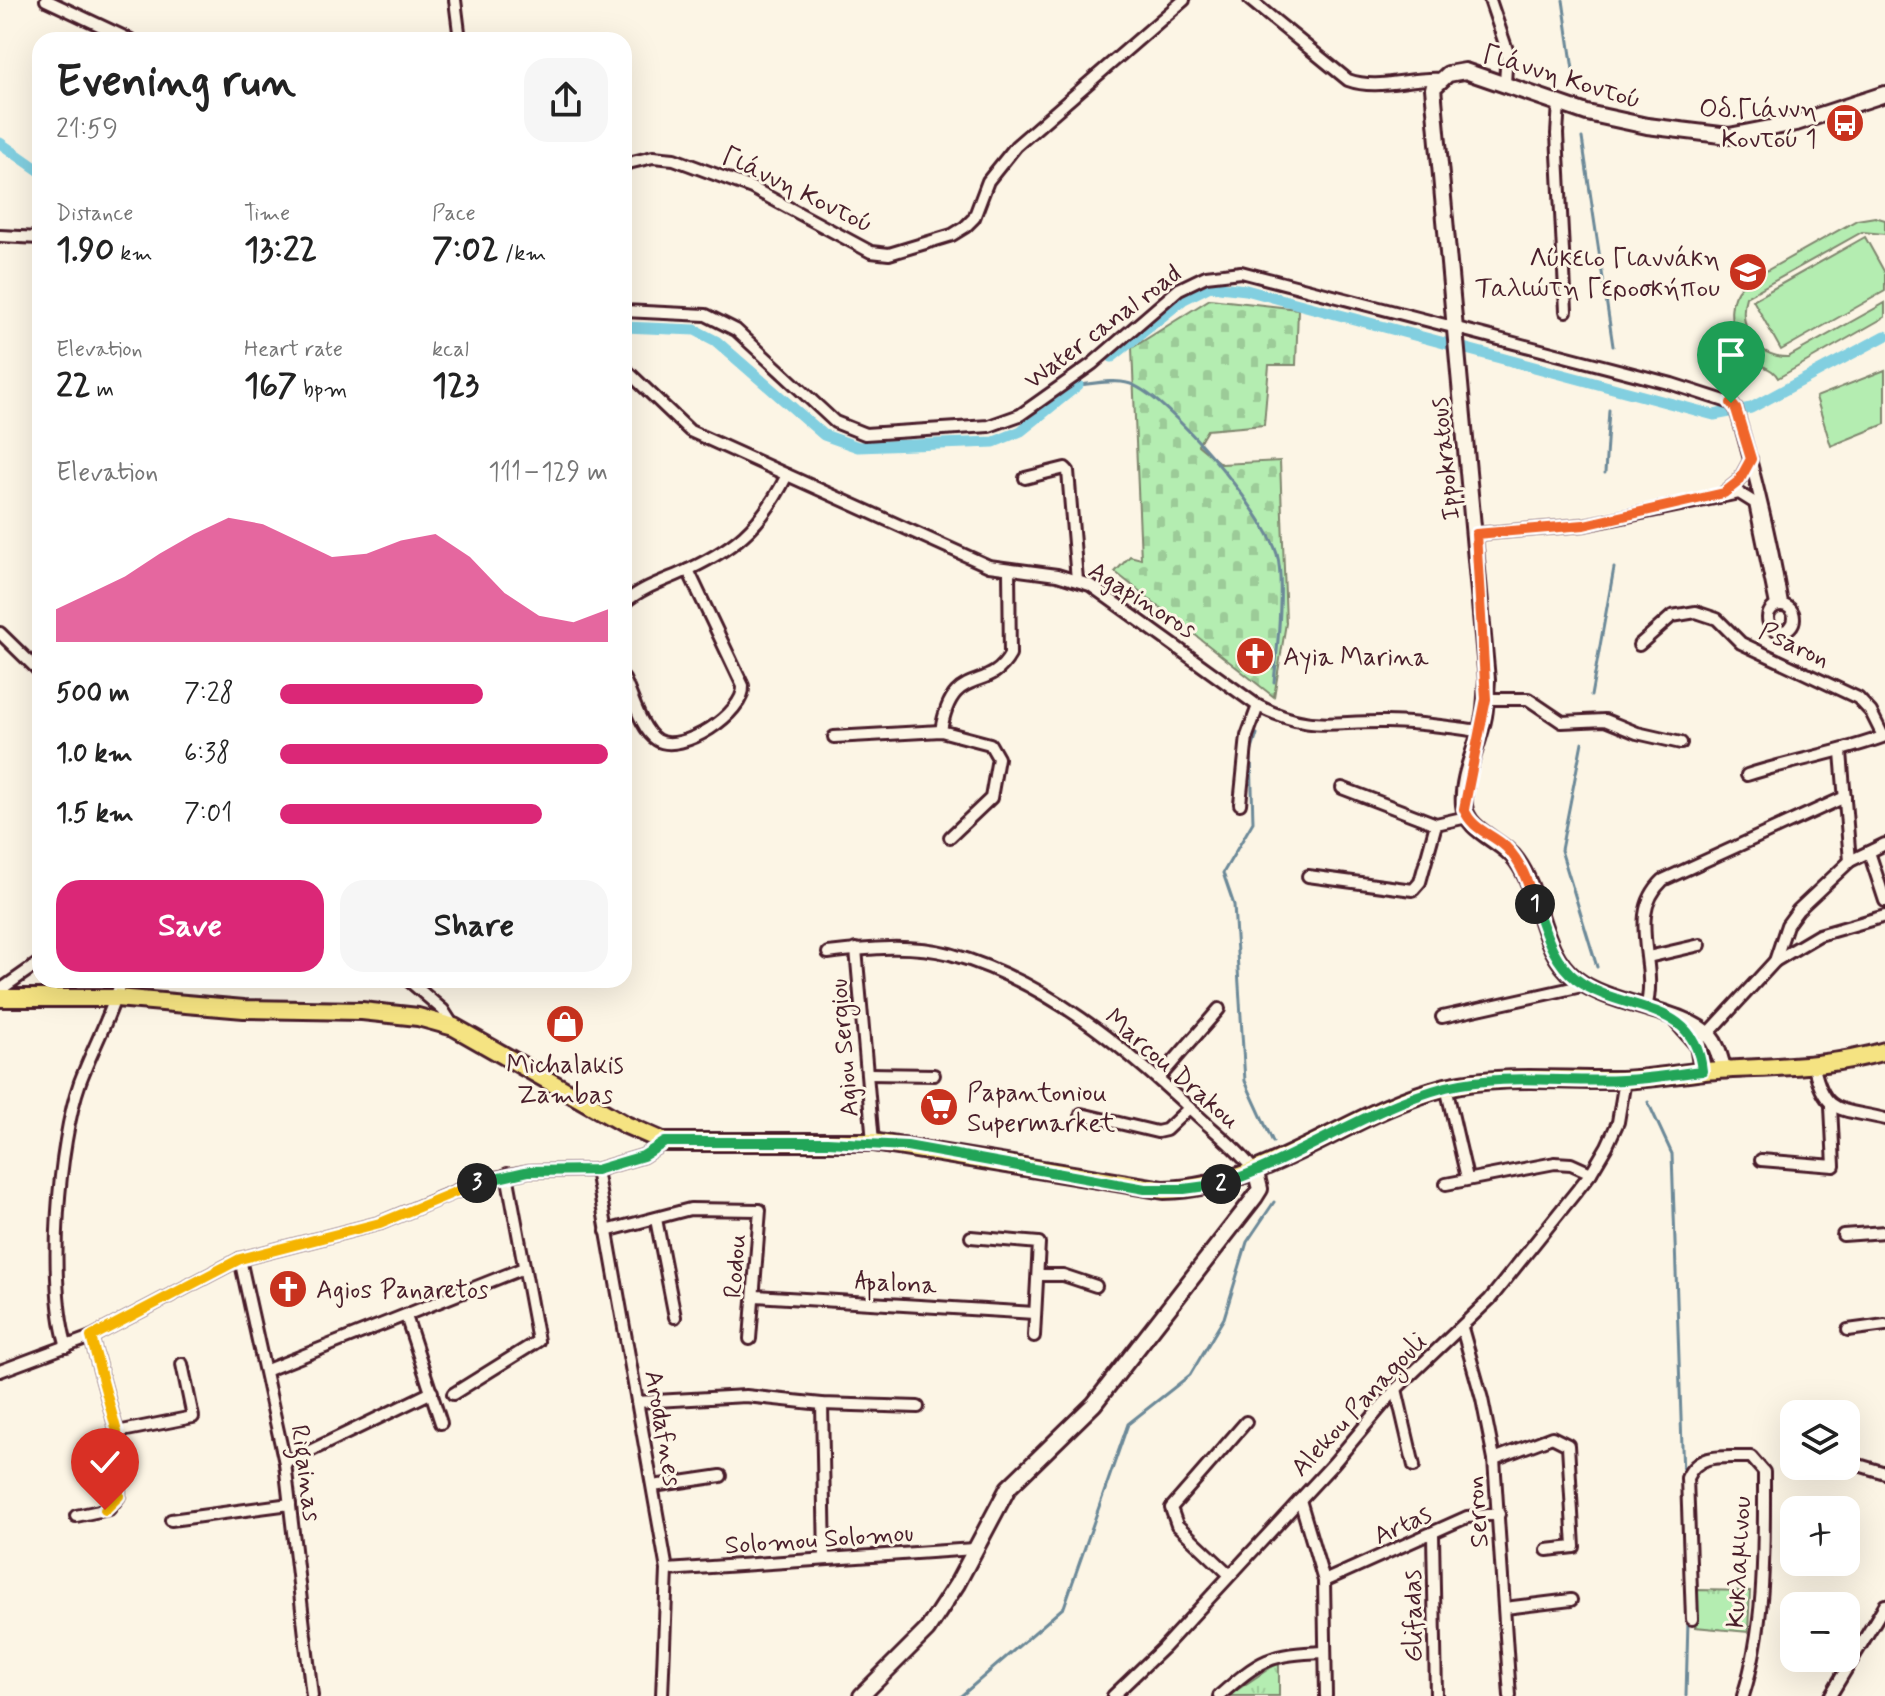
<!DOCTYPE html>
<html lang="en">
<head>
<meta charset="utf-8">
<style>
	:root { --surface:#fff; --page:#f6f6f6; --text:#222; --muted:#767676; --accent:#db2777 }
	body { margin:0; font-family:Mynerve,sans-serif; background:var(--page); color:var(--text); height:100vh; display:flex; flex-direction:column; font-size:30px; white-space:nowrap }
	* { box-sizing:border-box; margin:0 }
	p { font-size:26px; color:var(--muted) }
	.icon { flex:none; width:44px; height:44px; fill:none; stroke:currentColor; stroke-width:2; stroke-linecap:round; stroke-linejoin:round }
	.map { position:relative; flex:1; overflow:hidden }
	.details { position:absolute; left:32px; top:32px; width:600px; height:956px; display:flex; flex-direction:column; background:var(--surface); border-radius:24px; box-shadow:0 8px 32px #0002 }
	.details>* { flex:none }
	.fabs { position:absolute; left:1780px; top:1400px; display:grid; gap:16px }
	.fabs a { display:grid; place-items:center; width:80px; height:80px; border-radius:16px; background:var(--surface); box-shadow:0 8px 32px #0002; font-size:40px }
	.pin { position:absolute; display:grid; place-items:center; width:68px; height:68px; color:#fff; margin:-82px -34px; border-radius:50% 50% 50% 0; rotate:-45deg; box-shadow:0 0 8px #0007 }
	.pin .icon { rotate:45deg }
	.km { position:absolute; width:40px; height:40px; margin:-20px; border-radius:50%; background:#222; color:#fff; font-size:22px; line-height:40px; text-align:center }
	.round { display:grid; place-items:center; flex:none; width:84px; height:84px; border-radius:24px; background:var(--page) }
	.headline { display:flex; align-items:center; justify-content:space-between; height:136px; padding:0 24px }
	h1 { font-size:44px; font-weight:700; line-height:60px }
	.stats { display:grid; grid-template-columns:repeat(3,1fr); gap:12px; height:136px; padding:8px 24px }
	.stats div { display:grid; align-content:center }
	.stats b { font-size:34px; font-weight:700 }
	.stats small { font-size:22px; font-weight:400 }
	.stats p { font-size:22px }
	.chart { height:224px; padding:16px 24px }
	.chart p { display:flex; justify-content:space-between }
	.chart svg { width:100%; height:144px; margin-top:8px; fill:var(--accent); opacity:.7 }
	.action { display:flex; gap:16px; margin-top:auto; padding:16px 24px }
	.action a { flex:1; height:92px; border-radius:24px; background:var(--accent); color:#fff; font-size:32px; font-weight:700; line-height:92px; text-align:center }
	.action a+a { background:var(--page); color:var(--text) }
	ul { padding:0 24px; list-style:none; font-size:26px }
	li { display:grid; grid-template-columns:128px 96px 1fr; align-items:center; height:60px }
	li i { height:20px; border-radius:10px; background:var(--accent) }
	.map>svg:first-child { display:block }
	.grass { fill:url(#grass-tufts); stroke:#7f866e; stroke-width:2 }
	.cemetery { fill:url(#cemetery-stones); stroke:#7f866e; stroke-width:2 }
	.pitch { fill:#b4edb1; stroke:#7f866e; stroke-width:2 }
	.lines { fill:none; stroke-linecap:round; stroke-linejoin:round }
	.stream { stroke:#6c8998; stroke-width:3 }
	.canal { stroke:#82cfe0; stroke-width:11 }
	.street-casing { stroke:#4a1f2b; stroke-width:16 }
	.secondary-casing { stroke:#4a1f2b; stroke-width:20 }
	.primary-casing { stroke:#4a1f2b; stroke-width:22 }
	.street { stroke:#fcf5e5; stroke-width:10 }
	.secondary { stroke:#fcf5e5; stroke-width:14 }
	.primary { stroke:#f5e382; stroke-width:16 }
	.split-1-casing { stroke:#fff; stroke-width:16 }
	.split-2-casing { stroke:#fff; stroke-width:16 }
	.split-3-casing { stroke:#fff; stroke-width:16 }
	.split-4-casing { stroke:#fff; stroke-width:16 }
	.split-1 { stroke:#f0652b; stroke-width:10 }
	.split-2 { stroke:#22a559; stroke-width:10 }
	.split-3 { stroke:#22a559; stroke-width:10 }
	.split-4 { stroke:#f5b400; stroke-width:10 }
	.labels { text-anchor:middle; stroke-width:6; stroke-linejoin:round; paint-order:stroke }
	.street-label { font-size:26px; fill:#4a1f2b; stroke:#fcf5e5 }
	.poi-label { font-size:26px; fill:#4a1f2b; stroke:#fcf5e5; text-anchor:start }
</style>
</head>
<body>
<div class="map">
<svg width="1885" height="1696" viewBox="0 0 1885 1696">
	<defs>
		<pattern id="grass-tufts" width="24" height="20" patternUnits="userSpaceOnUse" patternTransform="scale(2)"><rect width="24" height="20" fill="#b4edb1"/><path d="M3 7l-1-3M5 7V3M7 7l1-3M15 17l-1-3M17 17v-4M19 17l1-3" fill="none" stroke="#9ccb98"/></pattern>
		<pattern id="cemetery-stones" width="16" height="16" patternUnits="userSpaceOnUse" patternTransform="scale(2)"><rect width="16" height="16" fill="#b4edb1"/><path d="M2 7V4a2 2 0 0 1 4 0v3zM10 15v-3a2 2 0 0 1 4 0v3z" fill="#9ccb98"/></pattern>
	</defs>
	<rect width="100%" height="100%" fill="#fcf5e5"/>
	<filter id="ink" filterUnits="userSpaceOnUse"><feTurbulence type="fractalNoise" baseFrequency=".0125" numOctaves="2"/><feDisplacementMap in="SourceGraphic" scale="16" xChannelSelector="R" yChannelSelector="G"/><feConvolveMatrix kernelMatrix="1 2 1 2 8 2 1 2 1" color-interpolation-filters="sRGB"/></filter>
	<g filter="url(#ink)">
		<g class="grass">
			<path d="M1698 1590 1750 1591 1748 1632 1695 1627Z"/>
			<path d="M1279 1662V1696H1228Z"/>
		</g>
		<path class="cemetery" d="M1210 299 1298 309 1296 365H1269L1264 425 1207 430 1198 445 1221 464 1280 461 1286 623 1274 697 1115 572 1130 556 1141 559 1132 348Z"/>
		<g class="pitch">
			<path d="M1875 217 1885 220V234L1862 232 1746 297C1737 326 1756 358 1788 357L1885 303V317L1778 378C1772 367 1762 368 1753 359 1733 339 1721 306 1743 284L1857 220Z"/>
			<path d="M1865 237 1885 273V291L1781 350 1753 300Z"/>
			<path d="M1885 370V424L1831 446 1816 397Z"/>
		</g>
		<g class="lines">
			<g class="stream">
				<path d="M1563 0 1573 70"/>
				<path d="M1582 138 1613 346"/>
				<path d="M1078 385C1093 384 1113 379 1127 383 1166 392 1266 515 1277 554 1285 581 1277 653 1274 682"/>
				<path d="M1605 473 1609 410"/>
				<path d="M1591 696 1614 568"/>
				<path d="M1257 734 1251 753 1253 822 1223 873 1234 905 1245 1081 1273 1142"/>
				<path d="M1582 742 1561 850 1597 967"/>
				<path d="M1648 1102 1672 1154 1683 1476"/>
				<path d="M961 1696 1064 1607 1128 1424 1190 1375 1224 1318 1247 1242 1274 1202"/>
				<path d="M1686 1696 1688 1620"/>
			</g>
			<g class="canal">
				<path d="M0 143 40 171"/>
				<path d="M624 327 695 330 716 341 824 435 858 447 994 442 1021 431 1078 385"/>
				<path d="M1112 357 1184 299 1210 286 1246 290 1714 415 1751 408 1885 336"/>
			</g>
			<defs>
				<g id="street">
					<path d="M46 0 131 40"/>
					<path d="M455 0 460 40"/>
					<path d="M1250 0 1348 80C1378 91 1409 77 1440 79"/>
					<path d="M1490 0 1507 50 1505 84"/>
					<path d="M1559 103 1557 134 1566 311"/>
					<path d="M624 164 653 157 674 159 752 188 871 252 889 254 952 235 965 227 974 218 988 181 1016 146 1184 0"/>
					<path d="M0 236 40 238"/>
					<path d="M624 311 706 315 736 330 835 422 865 434 989 426 1020 415 1092 364 1179 289 1206 276 1241 272 1672 384 1731 403 1736 409C1755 474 1771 538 1782 604"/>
					<path d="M624 368 690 431 989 566 1057 575 1090 585 1258 706C1313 733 1330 721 1386 722 1418 722 1449 727 1480 731"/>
					<path d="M1025 478 1065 468 1068 471 1077 580"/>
					<path d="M1724 493 1739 481 1751 459"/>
					<path d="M1476 534 1584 525 1739 493 1755 503 1776 605"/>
					<path d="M624 603C640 589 660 582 679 574 733 550 761 528 787 475"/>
					<circle cx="1781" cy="618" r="13"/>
					<path d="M0 633 40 672"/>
					<path d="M1639 645 1672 616 1696 612 1717 619 1741 643 1858 698 1871 712 1883 736"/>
					<path d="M624 679C632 695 641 730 657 740 681 755 745 713 743 686L688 570"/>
					<path d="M1486 699H1528L1562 722 1605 720 1637 733 1681 743"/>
					<path d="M941 731C952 662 988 695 1010 655L1009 571"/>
					<path d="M834 737 941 731 990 744 998 758 991 798 950 837"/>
					<path d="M1841 752 1850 861"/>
					<path d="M1747 775C1793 760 1840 753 1885 736"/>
					<path d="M1342 788 1436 824 1467 817"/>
					<path d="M1240 804 1247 736 1258 706"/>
					<path d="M1869 852 1885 901"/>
					<path d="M1308 876 1413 890 1420 882 1436 824"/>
					<path d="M856 949 873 1142"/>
					<path d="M828 953C869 948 911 944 950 954 1045 980 1124 1047 1195 1113 1215 1132 1239 1150 1256 1173"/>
					<path d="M1648 957 1700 945"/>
					<path d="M1775 961 1819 935 1885 916"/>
					<path d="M408 980 443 1010 454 1027"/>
					<path d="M0 990 40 962"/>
					<path d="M1646 1008C1659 963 1625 916 1663 880L1845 797"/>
					<path d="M1442 1017 1586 985"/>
					<path d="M1708 1034 1775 961 1787 925 1798 910 1850 861 1885 844"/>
					<path d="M1814 1067C1825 1116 1841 1108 1885 1119"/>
					<path d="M869 1074 934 1075"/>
					<path d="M1159 1078 1219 1009"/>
					<path d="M1446 1087 1467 1178"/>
					<path d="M1081 1114 1157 1132 1166 1130 1189 1108"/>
					<path d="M1761 1160 1834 1166 1831 1106"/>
					<path d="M596 1170 667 1570 662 1696"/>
					<path d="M1446 1184 1555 1163 1571 1164 1591 1173"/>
					<path d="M656 1219 675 1317"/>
					<path d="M606 1231 690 1209 760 1210 750 1339"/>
					<path d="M1843 1235 1885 1232"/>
					<path d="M971 1237 1039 1243 1034 1336"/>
					<path d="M240 1259 285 1463 312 1696"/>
					<path d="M1038 1275H1063L1096 1286"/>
					<path d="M755 1296 1034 1313"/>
					<path d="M406 1316 441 1423"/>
					<path d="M1462 1328 1482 1399 1494 1459 1510 1696"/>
					<path d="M1848 1330 1885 1325"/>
					<path d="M67 1347C47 1285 58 1144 80 1082 93 1047 111 1016 121 980"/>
					<path d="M267 1370 524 1268"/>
					<path d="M0 1371 91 1337 240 1259 380 1223 481 1181 529 1171 596 1170 643 1156 665 1142"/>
					<path d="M1396 1389 1414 1466"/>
					<path d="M453 1394 538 1341 507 1174"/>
					<path d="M637 1402 746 1396 822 1404 918 1407"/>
					<path d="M822 1404 825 1559"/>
					<path d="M117 1432 193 1417 182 1364"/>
					<path d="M1494 1459 1552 1437 1568 1445 1574 1547 1547 1550"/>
					<path d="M285 1463 432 1392"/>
					<path d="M1852 1463 1885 1473"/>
					<path d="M653 1486 721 1476"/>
					<path d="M1300 1500 1324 1581 1326 1696"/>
					<path d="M76 1516 109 1509 119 1496 117 1432 91 1337"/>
					<path d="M171 1520 290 1504"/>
					<path d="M1433 1535 1436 1696"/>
					<path d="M667 1570 974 1549"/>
					<path d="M1230 1575 1177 1525 1171 1508 1246 1422"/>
					<path d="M1324 1581 1467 1517 1499 1514"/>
					<path d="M1505 1608 1571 1600"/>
					<path d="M1692 1619 1687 1478C1699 1451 1725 1458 1751 1457L1764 1472C1764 1546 1766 1624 1743 1696"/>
					<path d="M1113 1696 1163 1648 1333 1464 1396 1389 1490 1299 1591 1173 1607 1146 1618 1122 1625 1080"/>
					<path d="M1219 1696C1261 1659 1269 1654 1325 1652"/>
					<path d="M1830 1696 1885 1605"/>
				</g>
				<g id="secondary">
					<path d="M1677 1021 1698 1045 1702 1071"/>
					<path d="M1724 1070C1720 1059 1718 1046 1710 1037 1686 1010 1609 1005 1576 979 1539 950 1543 897 1517 861 1503 840 1466 832 1464 805 1461 776 1479 745 1484 716 1486 705 1486 692 1487 680L1433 88 1448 74 1465 71 1587 113 1647 126 1729 136 1796 123 1885 94"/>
					<path d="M861 1696 927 1630 957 1584 1008 1488 1094 1404 1255 1197 1260 1189 1256 1173"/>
				</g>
				<path id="primary" d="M0 998H116L244 1009 362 1011 418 1017 454 1027 626 1125 665 1142H873L1164 1190C1269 1187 1347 1112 1446 1087 1499 1074 1561 1081 1615 1080 1645 1080 1675 1074 1705 1071 1768 1066 1823 1069 1885 1051"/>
			</defs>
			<use href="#street" class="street-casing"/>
			<use href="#secondary" class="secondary-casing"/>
			<use href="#primary" class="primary-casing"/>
			<use href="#street" class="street"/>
			<use href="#secondary" class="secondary"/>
			<use href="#primary" class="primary"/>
		</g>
	</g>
	<g class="lines" filter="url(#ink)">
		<defs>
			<path id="split-1" d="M1535 904C1528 883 1522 863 1506 847 1491 833 1472 830 1464 809L1486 699 1476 534 1584 525 1724 493 1739 481 1751 459 1736 409 1731 403"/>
			<path id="split-2" d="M1221 1184C1299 1159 1367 1108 1446 1087 1503 1073 1565 1083 1623 1080 1649 1079 1676 1074 1702 1071 1695 997 1622 1015 1576 979 1552 960 1545 931 1535 904"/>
			<path id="split-3" d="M477 1183 529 1171 596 1170 643 1156 665 1142H827L907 1146 1145 1189H1184L1221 1184"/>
			<path id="split-4" d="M105 1510 119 1496 117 1432 91 1337 240 1259 380 1223 477 1183"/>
		</defs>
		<use href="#split-1" class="split-1-casing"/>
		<use href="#split-2" class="split-2-casing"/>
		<use href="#split-3" class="split-3-casing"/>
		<use href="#split-4" class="split-4-casing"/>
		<use href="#split-1" class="split-1"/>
		<use href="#split-2" class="split-2"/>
		<use href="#split-3" class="split-3"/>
		<use href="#split-4" class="split-4"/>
	</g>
	<defs>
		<symbol id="bus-disc" viewBox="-11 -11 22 22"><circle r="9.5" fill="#c8321e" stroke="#fcf5e5"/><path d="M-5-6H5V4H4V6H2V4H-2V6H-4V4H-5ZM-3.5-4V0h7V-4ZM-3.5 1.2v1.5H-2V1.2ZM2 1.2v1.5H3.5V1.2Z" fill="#fff"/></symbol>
		<symbol id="school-disc" viewBox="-11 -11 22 22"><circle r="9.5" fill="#c8321e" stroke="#fcf5e5"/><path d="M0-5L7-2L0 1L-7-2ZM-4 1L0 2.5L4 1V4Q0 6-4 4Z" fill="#fff"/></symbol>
		<symbol id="church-disc" viewBox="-11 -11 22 22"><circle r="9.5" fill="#c8321e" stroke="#fcf5e5"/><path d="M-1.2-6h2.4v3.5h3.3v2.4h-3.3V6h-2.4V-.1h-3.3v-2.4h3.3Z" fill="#fff"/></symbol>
		<symbol id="shop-disc" viewBox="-11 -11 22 22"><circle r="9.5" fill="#c8321e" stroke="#fcf5e5"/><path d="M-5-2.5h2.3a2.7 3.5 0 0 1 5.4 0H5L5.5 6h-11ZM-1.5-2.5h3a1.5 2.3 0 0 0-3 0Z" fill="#fff"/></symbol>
		<symbol id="supermarket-disc" viewBox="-11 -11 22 22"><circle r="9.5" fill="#c8321e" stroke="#fcf5e5"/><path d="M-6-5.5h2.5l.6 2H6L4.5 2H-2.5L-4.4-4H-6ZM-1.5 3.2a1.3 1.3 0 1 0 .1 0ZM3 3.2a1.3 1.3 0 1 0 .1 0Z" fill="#fff"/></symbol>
	</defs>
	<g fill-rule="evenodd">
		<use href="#bus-disc" x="1823" y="101" width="44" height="44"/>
		<use href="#school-disc" x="1726" y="250" width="44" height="44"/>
		<use href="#church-disc" x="1233" y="634" width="44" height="44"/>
		<use href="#shop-disc" x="543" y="1002" width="44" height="44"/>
		<use href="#supermarket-disc" x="917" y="1085" width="44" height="44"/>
		<use href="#church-disc" x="266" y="1267" width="44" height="44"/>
	</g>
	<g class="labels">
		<g class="street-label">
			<text transform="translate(1562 76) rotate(17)" y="9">Γιάννη Κοντού</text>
			<text transform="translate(798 189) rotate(26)" y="9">Γιάννη Κοντού</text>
			<text transform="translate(1102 326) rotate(-37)" y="9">Water canal road</text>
			<text transform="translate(1444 459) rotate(-96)" y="9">Ippokratous</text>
			<text transform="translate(1143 599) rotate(32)" y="9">Agapinoros</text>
			<text transform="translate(1795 644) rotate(25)" y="9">Psaron</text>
			<text transform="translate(843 1048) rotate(-95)" y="9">Agiou Sergiou</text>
			<text transform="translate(1173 1068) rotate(41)" y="9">Marcou Drakou</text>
			<text transform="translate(734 1266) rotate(-86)" y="9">Rodou</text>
			<text transform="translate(896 1282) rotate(4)" y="9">Apalona</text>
			<text transform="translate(1358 1404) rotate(-47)" y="9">Alekou Panagouli</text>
			<text transform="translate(664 1428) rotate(80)" y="9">Arodafnes</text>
			<text transform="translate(307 1473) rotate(82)" y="9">Rigainas</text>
			<text transform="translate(1476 1512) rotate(-95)" y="9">Serron</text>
			<text transform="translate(1402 1524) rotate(-25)" y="9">Artas</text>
			<text transform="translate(819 1538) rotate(-4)" y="9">Solomou Solomou</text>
			<text transform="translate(1738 1562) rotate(-87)" y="9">Κυκλαμινου</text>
			<text transform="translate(1412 1616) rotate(-91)" y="9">Glifadas</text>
		</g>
		<g class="poi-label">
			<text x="1817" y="117" text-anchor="end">Οδ.Γιάννη<tspan x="1817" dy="30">Κοντού 1</tspan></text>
			<text x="1720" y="266" text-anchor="end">Λύκειο Γιαννάκη<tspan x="1720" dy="30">Ταλιώτη Γεροσκήπου</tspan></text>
			<text x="1283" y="665">Ayia Marina</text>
			<text x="565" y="1073" text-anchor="middle">Michalakis<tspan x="565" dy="30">Zambas</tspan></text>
			<text x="967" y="1101">Papantoniou<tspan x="967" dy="30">Supermarket</tspan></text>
			<text x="316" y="1298">Agios Panaretos</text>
		</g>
	</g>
</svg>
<div class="fabs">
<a><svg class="icon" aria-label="layers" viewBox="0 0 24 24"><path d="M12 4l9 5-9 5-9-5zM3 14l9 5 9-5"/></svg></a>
<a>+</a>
<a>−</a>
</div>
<div class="pin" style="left:1731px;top:403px;background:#1e9e55"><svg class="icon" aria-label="arrive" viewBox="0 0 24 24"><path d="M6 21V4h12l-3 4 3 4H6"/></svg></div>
<div class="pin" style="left:105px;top:1510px;background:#d93025"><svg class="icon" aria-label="check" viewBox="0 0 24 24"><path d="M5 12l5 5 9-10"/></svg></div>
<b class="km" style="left:1535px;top:904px">1</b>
<b class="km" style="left:1221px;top:1184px">2</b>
<b class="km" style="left:477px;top:1183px">3</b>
<section class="details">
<div class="headline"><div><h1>Evening run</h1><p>21:59</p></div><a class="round"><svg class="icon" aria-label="share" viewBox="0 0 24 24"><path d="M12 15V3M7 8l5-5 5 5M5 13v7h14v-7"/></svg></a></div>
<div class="stats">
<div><p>Distance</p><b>1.90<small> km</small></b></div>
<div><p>Time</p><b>13:22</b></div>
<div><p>Pace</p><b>7:02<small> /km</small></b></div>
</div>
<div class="stats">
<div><p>Elevation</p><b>22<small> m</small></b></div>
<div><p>Heart rate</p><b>167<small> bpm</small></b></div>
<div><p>kcal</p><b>123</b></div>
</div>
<div class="chart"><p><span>Elevation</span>111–129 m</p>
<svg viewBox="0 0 160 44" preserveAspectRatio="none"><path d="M0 44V34L10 29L20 24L30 17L40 11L50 6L60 8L70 13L80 18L90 17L100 13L110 11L120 18L130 29L140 36L150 38L160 34V44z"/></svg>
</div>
<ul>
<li><b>500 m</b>7:28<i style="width:62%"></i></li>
<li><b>1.0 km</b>6:38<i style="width:100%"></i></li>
<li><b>1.5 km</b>7:01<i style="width:80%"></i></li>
</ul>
<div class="action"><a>Save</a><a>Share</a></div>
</section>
</div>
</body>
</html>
